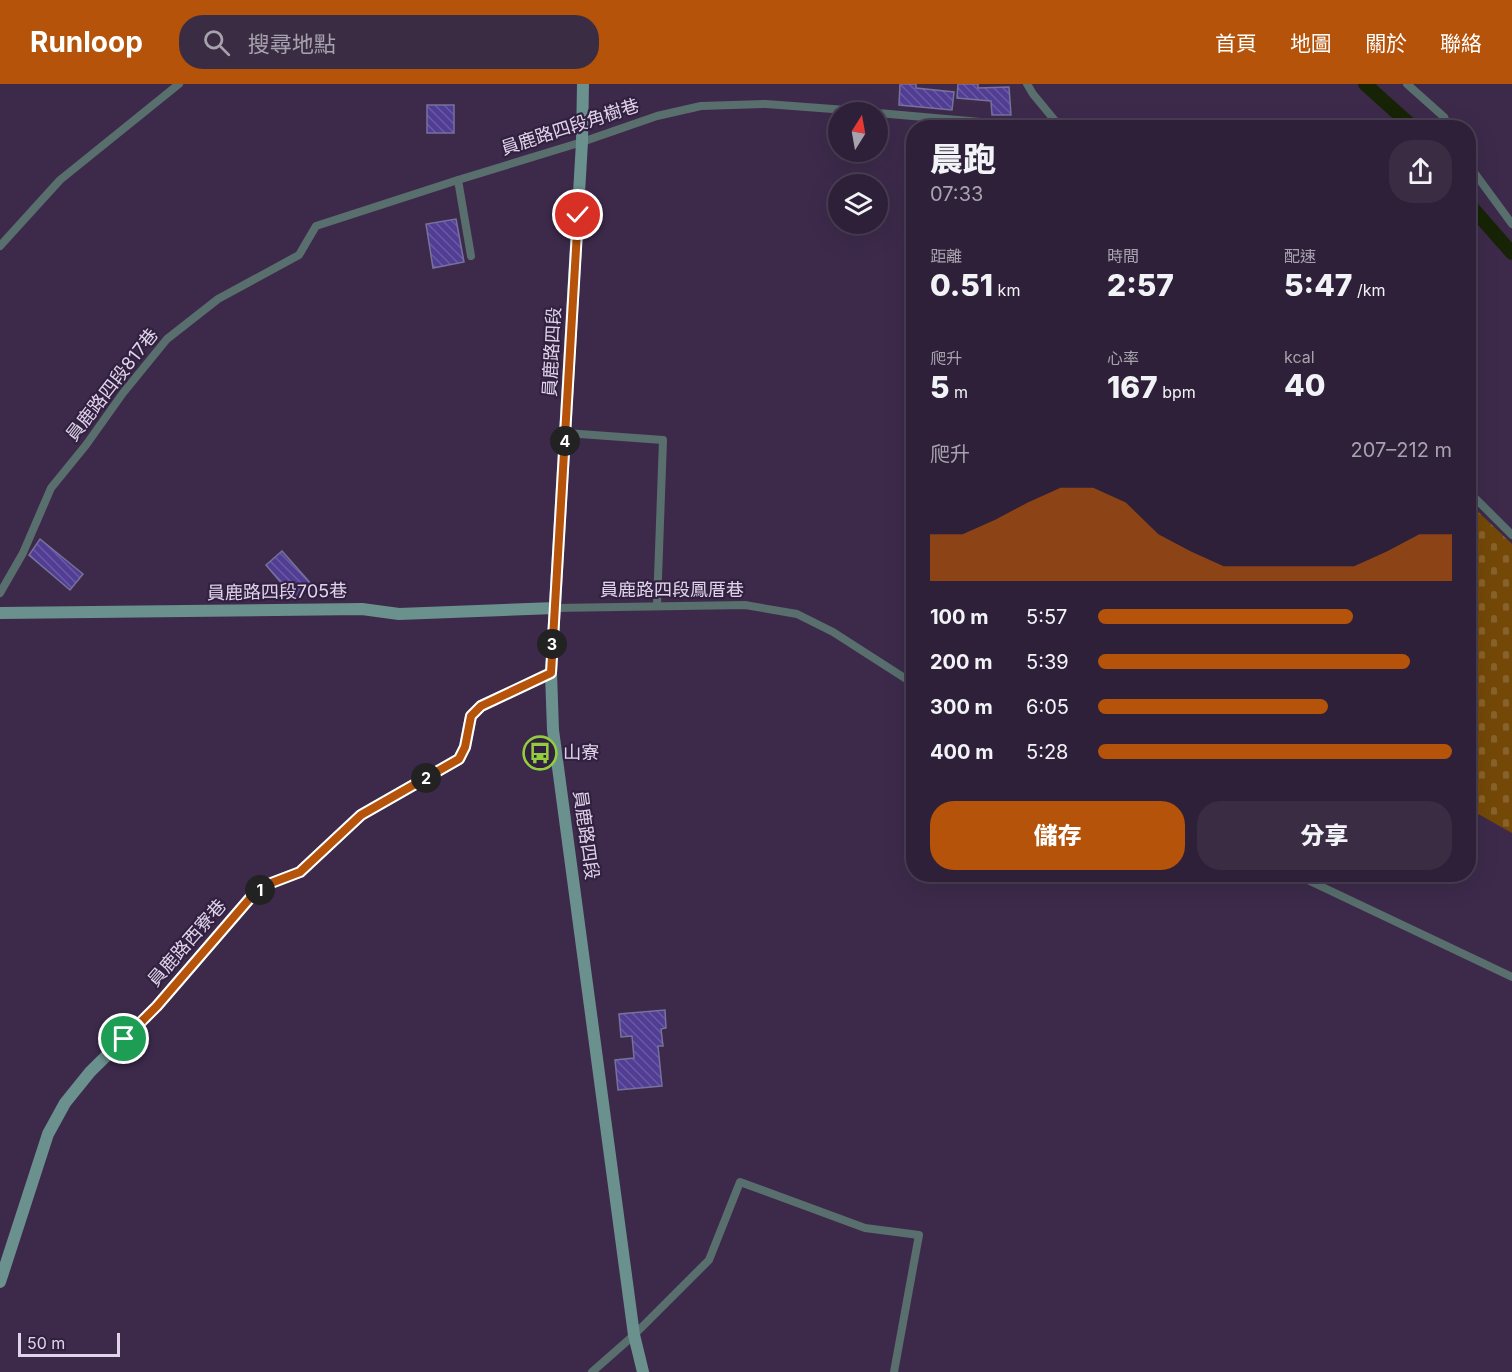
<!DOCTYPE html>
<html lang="zh-TW">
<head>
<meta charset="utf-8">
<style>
	:root { --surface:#2e2038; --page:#3a2d43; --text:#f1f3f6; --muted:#a7a3ae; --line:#493e53; --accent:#b45309 }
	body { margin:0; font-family:Inter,"Noto Sans TC",sans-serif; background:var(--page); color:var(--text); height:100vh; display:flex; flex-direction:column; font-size:22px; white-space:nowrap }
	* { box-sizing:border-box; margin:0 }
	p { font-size:20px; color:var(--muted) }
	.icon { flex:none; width:33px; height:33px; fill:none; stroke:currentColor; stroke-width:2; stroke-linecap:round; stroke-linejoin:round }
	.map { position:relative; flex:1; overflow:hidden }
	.details { position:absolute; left:906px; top:36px; width:570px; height:762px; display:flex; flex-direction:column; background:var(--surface); border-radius:24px; box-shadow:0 6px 24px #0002,0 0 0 2px var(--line) }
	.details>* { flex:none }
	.needle { width:39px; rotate:11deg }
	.fabs { position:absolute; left:828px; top:18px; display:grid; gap:12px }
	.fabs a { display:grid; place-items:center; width:60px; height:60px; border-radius:50%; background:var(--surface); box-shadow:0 6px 24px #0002,0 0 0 2px var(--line); font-size:30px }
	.scale { position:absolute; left:18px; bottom:15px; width:102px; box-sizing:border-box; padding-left:6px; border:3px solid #e0d4ea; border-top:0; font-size:16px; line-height:21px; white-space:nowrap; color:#e0d4ea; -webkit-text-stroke:4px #322041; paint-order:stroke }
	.pin { position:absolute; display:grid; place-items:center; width:51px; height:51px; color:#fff; margin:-26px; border:3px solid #fff; border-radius:50%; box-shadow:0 2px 6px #0007 }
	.km { position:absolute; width:30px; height:30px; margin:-15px; border-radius:50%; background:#222; color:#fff; font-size:16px; line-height:30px; text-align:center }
	.round { display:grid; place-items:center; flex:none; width:63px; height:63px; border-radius:24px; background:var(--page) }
	.head { display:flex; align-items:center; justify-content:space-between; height:102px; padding:0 24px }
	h1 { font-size:33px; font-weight:800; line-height:45px }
	.figures { display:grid; grid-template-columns:repeat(3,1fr); gap:9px; height:102px; padding:6px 24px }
	.figures div { display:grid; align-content:center }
	.figures b { font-size:30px; font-weight:800 }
	.figures small { font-size:16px; font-weight:400 }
	.figures p { font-size:16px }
	.chart { height:168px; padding:12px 24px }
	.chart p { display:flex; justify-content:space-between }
	.chart svg { width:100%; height:108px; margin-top:6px; fill:var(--accent); opacity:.7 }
	.primary-button { display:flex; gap:12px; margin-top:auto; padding:12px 24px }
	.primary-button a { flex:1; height:69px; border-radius:24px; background:var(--accent); color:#fff; font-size:24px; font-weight:800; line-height:69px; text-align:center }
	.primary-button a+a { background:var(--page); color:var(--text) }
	ul { padding:0 24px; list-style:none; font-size:20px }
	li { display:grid; grid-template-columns:96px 72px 1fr; align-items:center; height:45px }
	li i { height:15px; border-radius:8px; background:var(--accent) }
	header { display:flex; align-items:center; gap:36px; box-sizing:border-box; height:84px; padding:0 30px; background:var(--accent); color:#fff }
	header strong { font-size:28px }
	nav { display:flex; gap:33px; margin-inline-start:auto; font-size:21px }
	.search { width:420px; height:54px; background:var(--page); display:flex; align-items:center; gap:15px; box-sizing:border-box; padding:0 21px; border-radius:24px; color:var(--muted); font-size:22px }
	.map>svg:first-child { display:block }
	.cemetery { fill:url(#cemetery-stones) }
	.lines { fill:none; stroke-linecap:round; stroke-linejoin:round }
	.canal { stroke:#162405; stroke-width:14 }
	.building { fill:url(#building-back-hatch); stroke:#76729b; stroke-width:1.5 }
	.lane { stroke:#586f6d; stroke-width:8 }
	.secondary { stroke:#6a918d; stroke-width:12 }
	.route-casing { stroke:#fff; stroke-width:12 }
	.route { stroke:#b45309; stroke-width:8 }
	.labels { text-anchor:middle; stroke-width:4.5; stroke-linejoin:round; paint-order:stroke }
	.street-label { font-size:18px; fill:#e0d4ea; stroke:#322041 }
	.poi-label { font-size:18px; fill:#e0d4ea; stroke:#322041; text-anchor:start }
</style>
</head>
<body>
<header>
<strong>Runloop</strong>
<div class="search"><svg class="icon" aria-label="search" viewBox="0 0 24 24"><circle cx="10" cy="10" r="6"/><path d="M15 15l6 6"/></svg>搜尋地點</div>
<nav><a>首頁</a><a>地圖</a><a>關於</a><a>聯絡</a></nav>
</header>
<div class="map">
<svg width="1512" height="1288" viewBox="0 0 1512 1288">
	<defs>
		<pattern id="cemetery-stones" width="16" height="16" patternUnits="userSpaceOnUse" patternTransform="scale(1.5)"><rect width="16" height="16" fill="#744908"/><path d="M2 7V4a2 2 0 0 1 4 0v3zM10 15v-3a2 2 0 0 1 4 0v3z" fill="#88622c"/></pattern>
		<pattern id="building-back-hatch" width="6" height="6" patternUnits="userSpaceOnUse" patternTransform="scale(1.5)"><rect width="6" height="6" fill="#513e94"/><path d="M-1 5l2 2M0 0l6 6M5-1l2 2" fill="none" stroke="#6a59a3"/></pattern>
	</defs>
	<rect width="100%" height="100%" fill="#3d2a4b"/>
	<path class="cemetery" d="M1468 418 1512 460V749L1473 727H1469Z"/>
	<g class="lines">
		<g class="canal">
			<path d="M1365 0 1414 44"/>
			<path d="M1468 119 1512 169"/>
		</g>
	</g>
	<g class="building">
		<path d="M900 0H916V4L954 8 952 26 899 21Z"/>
		<path d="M958 0H978V4L1009 3 1011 31H992L991 17 957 14Z"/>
		<rect x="427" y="21" width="27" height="28"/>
		<path d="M456 135 464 178 433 184 426 140Z"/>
		<path d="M40 455 83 490 70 506 29 471Z"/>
		<path d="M282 467 312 501 295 515 266 481Z"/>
		<path d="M665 926 666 944 661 945 663 962H658L662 1002 618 1006 615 976 634 974 632 952 621 953 619 930Z"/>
	</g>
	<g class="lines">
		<g class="lane">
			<path d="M1027 0 1033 10 1061 44"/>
			<path d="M1407 0 1444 33 1449 44"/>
			<path d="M878 29 1049 44"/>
			<path d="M1468 80 1512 140"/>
			<path d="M458 96 582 58 657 32 701 22 766 20 873 28"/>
			<path d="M0 162 60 96 179 0"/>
			<path d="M566 349 663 356 657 521"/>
			<path d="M1468 407 1512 451"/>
			<path d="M0 509 23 469 51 404 86 361 123 309 167 255 218 215 299 171 316 142 458 96 471 172"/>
			<path d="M555 524 745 521 797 530 833 548 914 600"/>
			<path d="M1295 790 1512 893"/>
			<path d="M592 1288 634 1251 709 1176 740 1098 865 1144 919 1151 894 1288"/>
		</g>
		<g class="secondary">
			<path d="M583 0 582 58 551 589 553 646 634 1251 643 1288"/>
			<path d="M0 529 362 525 399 530 555 524"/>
			<path d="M0 1198 48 1050 65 1019 90 988 157 922 251 813 266 801 300 788 361 731 459 675 465 663 471 632 481 622 551 589"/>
		</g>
	</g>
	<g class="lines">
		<defs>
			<path id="route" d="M124 955 157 922 251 813 266 801 300 788 361 731 459 675 465 663 471 632 481 622 551 589 578 131"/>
		</defs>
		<use href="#route" class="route-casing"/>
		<use href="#route" class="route"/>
	</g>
	<defs>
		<symbol id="bus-ring" viewBox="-11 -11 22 22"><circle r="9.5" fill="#322041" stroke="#92cd3e" stroke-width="1.5"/><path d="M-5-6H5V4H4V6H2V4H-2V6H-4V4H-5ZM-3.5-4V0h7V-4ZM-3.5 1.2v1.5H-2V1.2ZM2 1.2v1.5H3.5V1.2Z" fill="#92cd3e"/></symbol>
	</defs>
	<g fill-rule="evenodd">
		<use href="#bus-ring" x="521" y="650" width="38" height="38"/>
	</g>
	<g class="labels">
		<g class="street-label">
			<text transform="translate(570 43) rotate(-18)" y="6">員鹿路四段角樹巷</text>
			<text transform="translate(552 268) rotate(-87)" y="6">員鹿路四段</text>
			<text transform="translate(112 301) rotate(-52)" y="6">員鹿路四段817巷</text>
			<text x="672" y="512">員鹿路四段鳳厝巷</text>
			<text transform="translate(277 508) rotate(-1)" y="6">員鹿路四段705巷</text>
			<text transform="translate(586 751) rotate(82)" y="6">員鹿路四段</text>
			<text transform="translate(187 859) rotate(-49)" y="6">員鹿路西寮巷</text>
		</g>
		<g class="poi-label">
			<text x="563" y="675">山寮</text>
		</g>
	</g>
</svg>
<div class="fabs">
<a><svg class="needle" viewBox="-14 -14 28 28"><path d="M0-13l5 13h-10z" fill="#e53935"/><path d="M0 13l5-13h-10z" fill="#a7a3ae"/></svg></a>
<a><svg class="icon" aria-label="layers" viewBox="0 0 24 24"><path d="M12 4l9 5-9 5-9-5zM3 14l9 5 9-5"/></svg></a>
</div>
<div class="scale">50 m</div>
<div class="pin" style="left:124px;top:955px;background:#1e9e55"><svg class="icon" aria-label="arrive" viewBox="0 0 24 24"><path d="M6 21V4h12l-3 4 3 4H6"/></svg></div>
<div class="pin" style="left:578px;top:131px;background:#d93025"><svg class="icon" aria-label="check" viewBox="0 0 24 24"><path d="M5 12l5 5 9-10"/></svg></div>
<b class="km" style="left:260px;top:806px">1</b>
<b class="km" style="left:426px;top:694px">2</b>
<b class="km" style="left:552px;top:560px">3</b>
<b class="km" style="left:565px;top:357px">4</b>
<section class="details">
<div class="head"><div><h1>晨跑</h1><p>07:33</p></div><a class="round"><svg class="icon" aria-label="share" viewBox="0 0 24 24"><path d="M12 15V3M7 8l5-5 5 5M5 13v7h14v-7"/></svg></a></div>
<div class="figures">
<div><p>距離</p><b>0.51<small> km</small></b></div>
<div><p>時間</p><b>2:57</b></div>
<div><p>配速</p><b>5:47<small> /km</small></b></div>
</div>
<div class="figures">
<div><p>爬升</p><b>5<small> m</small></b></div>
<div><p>心率</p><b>167<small> bpm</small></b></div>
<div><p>kcal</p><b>40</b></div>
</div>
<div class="chart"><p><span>爬升</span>207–212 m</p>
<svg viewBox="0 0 160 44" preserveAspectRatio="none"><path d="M0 44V25L10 25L20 19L30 12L40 6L50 6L60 12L70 25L80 32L90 38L100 38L110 38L120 38L130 38L140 32L150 25L160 25V44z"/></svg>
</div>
<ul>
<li><b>100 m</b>5:57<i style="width:72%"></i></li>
<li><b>200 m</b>5:39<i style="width:88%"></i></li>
<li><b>300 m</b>6:05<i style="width:65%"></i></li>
<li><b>400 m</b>5:28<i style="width:100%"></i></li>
</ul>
<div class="primary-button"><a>儲存</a><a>分享</a></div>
</section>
</div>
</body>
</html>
